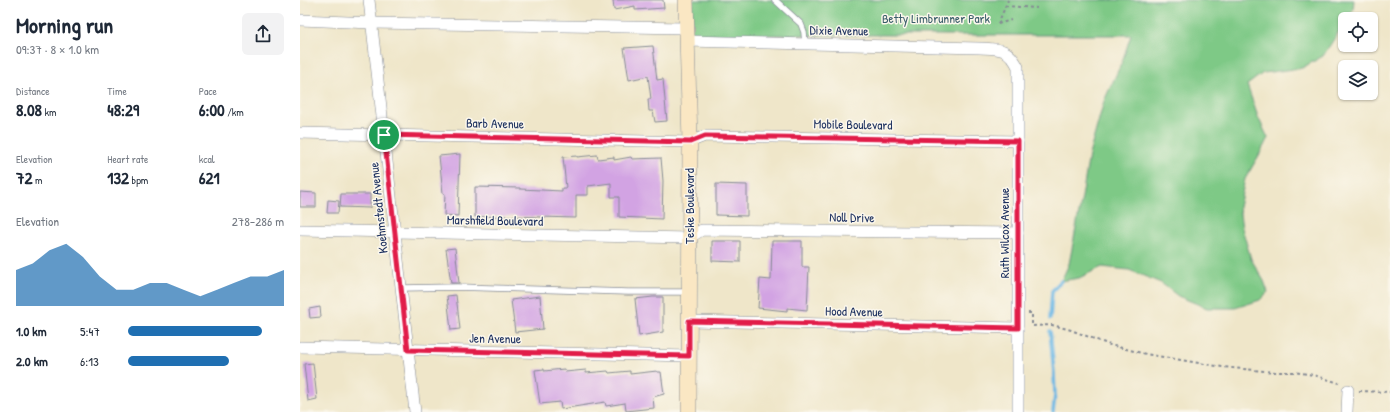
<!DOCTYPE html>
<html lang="en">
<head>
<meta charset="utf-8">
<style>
	:root { --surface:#fff; --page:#f2f2f3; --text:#1f2937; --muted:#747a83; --accent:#1f6fb2 }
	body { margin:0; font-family:"Patrick Hand",sans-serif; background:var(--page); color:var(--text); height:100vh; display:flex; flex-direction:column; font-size:15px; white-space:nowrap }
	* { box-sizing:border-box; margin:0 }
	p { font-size:13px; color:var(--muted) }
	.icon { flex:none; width:22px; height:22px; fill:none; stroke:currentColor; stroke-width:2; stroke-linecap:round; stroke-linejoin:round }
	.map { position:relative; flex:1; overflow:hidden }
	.side { display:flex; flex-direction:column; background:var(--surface); width:300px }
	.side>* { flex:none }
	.buttons { position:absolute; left:1038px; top:12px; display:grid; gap:8px }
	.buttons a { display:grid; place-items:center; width:40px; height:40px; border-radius:6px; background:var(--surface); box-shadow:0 1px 3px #0004; font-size:20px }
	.pin { position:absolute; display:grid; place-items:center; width:34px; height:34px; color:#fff; margin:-17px; border:2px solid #fff; border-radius:50%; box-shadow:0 1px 4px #0007 }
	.round { display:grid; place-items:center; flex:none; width:42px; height:42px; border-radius:6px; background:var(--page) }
	.headline { display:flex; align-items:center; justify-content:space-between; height:68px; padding:0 16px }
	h1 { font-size:22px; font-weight:700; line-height:30px }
	.metrics { display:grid; grid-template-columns:repeat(3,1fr); gap:6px; height:68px; padding:4px 16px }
	.metrics div { display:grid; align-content:center }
	.metrics b { font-size:17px; font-weight:700 }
	.metrics small { font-size:11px; font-weight:400 }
	.metrics p { font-size:11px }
	.chart { height:112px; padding:8px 16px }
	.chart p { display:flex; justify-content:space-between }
	.chart svg { width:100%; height:72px; margin-top:4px; fill:var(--accent); opacity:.7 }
	ul { padding:0 16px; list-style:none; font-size:13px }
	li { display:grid; grid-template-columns:64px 48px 1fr; align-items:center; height:30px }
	li i { height:10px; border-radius:5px; background:var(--accent) }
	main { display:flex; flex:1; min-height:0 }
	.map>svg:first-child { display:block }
	.green { fill:#7ec986; stroke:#4c7c72 }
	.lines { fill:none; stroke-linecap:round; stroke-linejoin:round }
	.stream { stroke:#6cb8e5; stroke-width:3.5 }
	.building { fill:#d2a3e3 }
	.lane-casing { stroke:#858a94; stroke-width:7 }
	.street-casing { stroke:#858a94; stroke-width:12 }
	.secondary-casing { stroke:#858a94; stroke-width:16 }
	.path { stroke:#858a94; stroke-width:2; stroke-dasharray:3 3; stroke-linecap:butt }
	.lane { stroke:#fff; stroke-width:5.5 }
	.street { stroke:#fff; stroke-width:11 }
	.secondary { stroke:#fae7c3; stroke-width:15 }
	.route-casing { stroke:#fff; stroke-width:8 }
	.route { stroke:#e11d48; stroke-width:5 }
	.labels { text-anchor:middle; stroke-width:3; stroke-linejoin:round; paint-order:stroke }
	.park-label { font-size:13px; fill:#395d6a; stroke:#fbf7ec }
	.street-label { font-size:13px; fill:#1b2f5e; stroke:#fbf7ec }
</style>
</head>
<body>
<main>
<section class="side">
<div class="headline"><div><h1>Morning run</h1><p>09:37 · 8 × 1.0 km</p></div><a class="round"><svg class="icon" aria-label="share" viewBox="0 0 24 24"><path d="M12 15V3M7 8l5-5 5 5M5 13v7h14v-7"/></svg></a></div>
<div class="metrics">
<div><p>Distance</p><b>8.08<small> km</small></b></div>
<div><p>Time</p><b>48:29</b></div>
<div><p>Pace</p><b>6:00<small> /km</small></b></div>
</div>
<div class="metrics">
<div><p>Elevation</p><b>72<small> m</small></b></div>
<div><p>Heart rate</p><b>132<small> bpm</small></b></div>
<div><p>kcal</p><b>621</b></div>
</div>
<div class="chart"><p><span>Elevation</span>278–286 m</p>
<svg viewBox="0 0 160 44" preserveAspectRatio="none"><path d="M0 44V22L10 18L20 10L30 6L40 14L50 26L60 34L70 34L80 30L90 30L100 34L110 38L120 34L130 30L140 26L150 26L160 22V44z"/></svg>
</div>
<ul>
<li><b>1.0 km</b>5:47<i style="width:86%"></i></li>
<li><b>2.0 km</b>6:13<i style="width:65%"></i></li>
</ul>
</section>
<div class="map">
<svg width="1090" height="412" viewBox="0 0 1090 412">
	<rect width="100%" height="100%" fill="#fbf7ec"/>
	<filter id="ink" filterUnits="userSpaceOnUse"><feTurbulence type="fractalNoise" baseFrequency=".025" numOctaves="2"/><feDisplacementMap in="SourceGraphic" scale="8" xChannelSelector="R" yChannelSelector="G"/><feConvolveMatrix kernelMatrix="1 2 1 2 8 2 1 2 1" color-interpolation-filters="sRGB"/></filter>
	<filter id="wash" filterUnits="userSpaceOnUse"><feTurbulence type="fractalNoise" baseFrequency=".012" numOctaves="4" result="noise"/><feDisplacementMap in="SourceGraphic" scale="16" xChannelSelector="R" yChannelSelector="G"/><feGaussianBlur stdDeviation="0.9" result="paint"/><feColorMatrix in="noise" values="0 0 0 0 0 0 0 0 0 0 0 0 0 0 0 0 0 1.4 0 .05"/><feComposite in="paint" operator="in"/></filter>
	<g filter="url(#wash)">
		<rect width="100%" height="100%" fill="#efe6c9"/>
		<path class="green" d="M391 0H1054L1053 10 1047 19H1045V22L1023 56 1002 68 963 73 947 85 958 117 968 138 958 157 945 179 939 207 942 228 951 259 964 281 968 292 960 300 935 308H907L878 296 861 283 829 270 802 267 779 278 761 281 769 264 782 197 789 155 804 101 822 62 831 35H391Z"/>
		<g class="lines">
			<g class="stream">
				<path d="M750 319 752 291 761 281"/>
				<path d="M750 331 754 373 755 395 753 412"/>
			</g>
		</g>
		<g id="blocks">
			<g class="building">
				<path d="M313 0H363L364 8 335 10V6L314 10Z"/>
				<path d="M353 46 357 80 363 79 367 121 355 122 353 111H349L348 99H351L348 76 329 80 324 48Z"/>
				<path d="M160 154 158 216 144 215 145 194 143 193 139 156Z"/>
				<path d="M297 155 298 159 314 157V160L331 157 332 159 361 158 363 181 362 219 319 217V197H311V183L288 186V195H276V218L205 216 175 217V187L220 188V189L262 191V188H266L263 157 277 156V157Z"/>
				<path d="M416 184 447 185V216L416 215Z"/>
				<path d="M0 192 16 193V207H0Z"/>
				<path d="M41 194H70V208L40 207Z"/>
				<path d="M28 200 39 201 38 213H27Z"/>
				<path d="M412 241H440V262L412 261Z"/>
				<path d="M472 241H502V267H509L507 310 487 308V311L458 308 460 279 471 280Z"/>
				<path d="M155 248 159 283H151L146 249Z"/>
				<path d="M156 295 160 329 151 330 147 296Z"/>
				<path d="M240 296 243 329 215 332 211 300Z"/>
				<path d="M353 297H363V332L339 336 335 299Z"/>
				<path d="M20 307 21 317 10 318 9 309Z"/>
				<path d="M13 363 17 399 8 401 4 364Z"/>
				<path d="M244 369V371L264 369 265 372 286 370V373L308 371 309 373 330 371V374L357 371V372H361L364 394 353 397 354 408 335 410 326 411 325 403 306 406 305 402 261 409 260 402 240 404 235 370Z"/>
			</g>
		</g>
	</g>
	<g filter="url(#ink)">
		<use href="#blocks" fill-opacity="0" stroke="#858a94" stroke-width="1"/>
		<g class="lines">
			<defs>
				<g id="lane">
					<path d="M475 0 501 24 504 32 505 44"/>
					<path d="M102 288 157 287 328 292H389"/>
				</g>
				<g id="street">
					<path d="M69 0 115 412"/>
					<path d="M0 20 72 23 386 28"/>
					<path d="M387 41 679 48C699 49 708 47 718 67V412"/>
					<path d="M0 133 390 142 405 136 718 141"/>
					<path d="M0 230 389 238 402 230 718 233"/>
					<path d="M389 321 718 328"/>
					<path d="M0 347 389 356"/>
					<path d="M1047 412 1048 390"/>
				</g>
				<path id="secondary" d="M386 0 390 142 389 412"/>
			</defs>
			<use href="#lane" class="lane-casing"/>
			<use href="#street" class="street-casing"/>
			<use href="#secondary" class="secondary-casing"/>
			<g class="path">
				<path d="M705 6 737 8"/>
				<path d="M698 24 708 0"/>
				<path d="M698 24 711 20"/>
				<path d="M728 313H732V326L752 325 771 330 810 345 846 354 922 367 975 372H994L1014 375 1039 383"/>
				<path d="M1059 391 1090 392"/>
			</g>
			<use href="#lane" class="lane"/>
			<use href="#street" class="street"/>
			<use href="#secondary" class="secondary"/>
		</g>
	</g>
	<g class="lines" filter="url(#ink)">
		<defs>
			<path id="route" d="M84 135 390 142 405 136 718 141V328L389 321V356L108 350Z"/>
		</defs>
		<use href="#route" class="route-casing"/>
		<use href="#route" class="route"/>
	</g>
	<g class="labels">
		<g class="park-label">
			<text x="636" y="23">Betty Limbrunner Park</text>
		</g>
		<g class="street-label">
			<text transform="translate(539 30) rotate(1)" y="5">Dixie Avenue</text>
			<text transform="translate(195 123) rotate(1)" y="5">Barb Avenue</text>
			<text transform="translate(553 124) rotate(1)" y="5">Mobile Boulevard</text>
			<text transform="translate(389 206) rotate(-90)" y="5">Teske Boulevard</text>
			<text transform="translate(78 208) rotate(-96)" y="5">Koehmstedt Avenue</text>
			<text transform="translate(552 217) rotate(1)" y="5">Noll Drive</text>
			<text transform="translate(195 220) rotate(1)" y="5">Marshfield Boulevard</text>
			<text transform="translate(704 233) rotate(-90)" y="5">Ruth Wilcox Avenue</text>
			<text transform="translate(554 311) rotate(1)" y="5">Hood Avenue</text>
			<text transform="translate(195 338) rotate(1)" y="5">Jen Avenue</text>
		</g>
	</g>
</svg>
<div class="buttons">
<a><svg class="icon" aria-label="locate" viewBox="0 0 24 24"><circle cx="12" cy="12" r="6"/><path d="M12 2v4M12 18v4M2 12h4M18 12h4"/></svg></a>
<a><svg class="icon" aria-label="layers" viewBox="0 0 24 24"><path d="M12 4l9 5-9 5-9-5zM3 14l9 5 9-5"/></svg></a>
</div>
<div class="pin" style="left:84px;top:135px;background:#1e9e55"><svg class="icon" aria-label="arrive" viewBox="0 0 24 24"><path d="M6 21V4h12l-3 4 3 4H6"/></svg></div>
</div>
</main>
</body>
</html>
